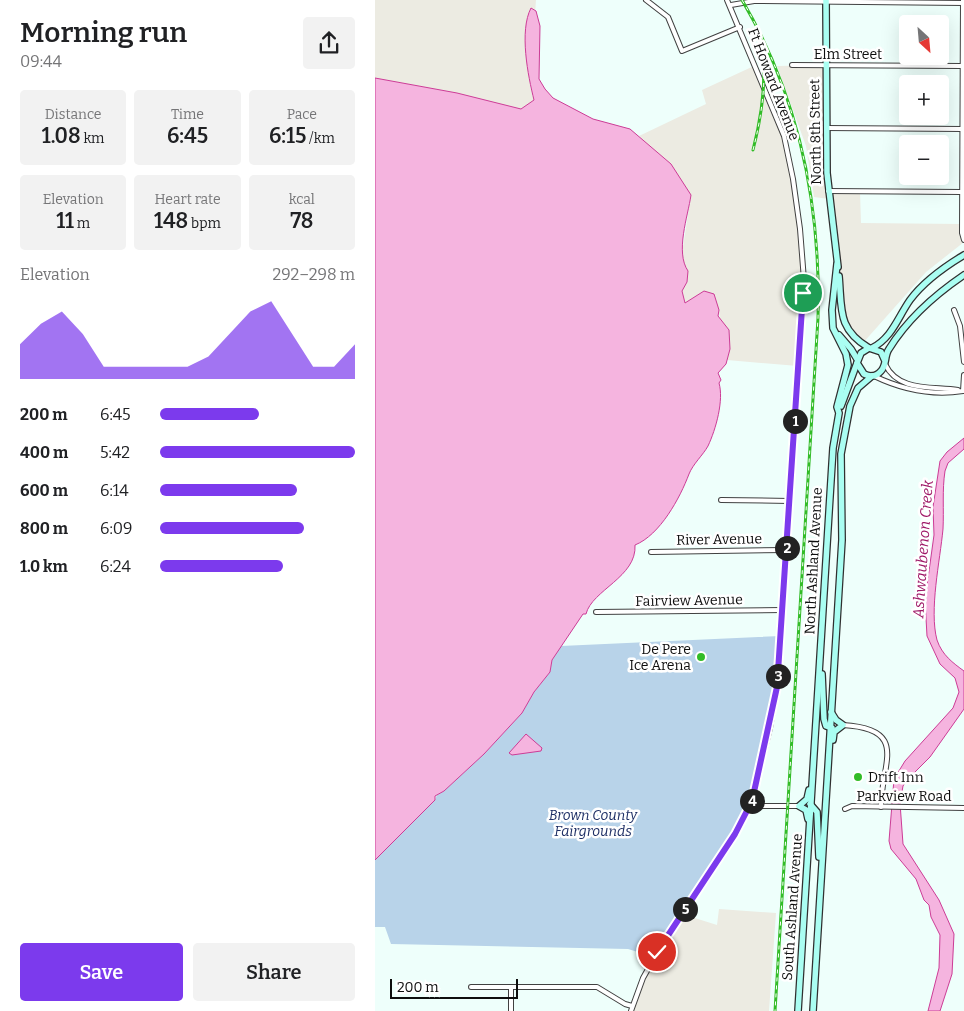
<!DOCTYPE html>
<html lang="en">
<head>
<meta charset="utf-8">
<style>
	:root { --surface:#fff; --page:#f2f2f2; --text:#202124; --muted:#757577; --accent:#7c3aed }
	body { margin:0; font-family:Bitter,serif; background:var(--page); color:var(--text); height:100vh; display:flex; flex-direction:column; font-size:19px; white-space:nowrap }
	* { box-sizing:border-box; margin:0 }
	p { font-size:16px; color:var(--muted) }
	.icon { flex:none; width:28px; height:28px; fill:none; stroke:currentColor; stroke-width:2; stroke-linecap:round; stroke-linejoin:round }
	.map { position:relative; flex:1; overflow:hidden }
	.panel { display:flex; flex-direction:column; background:var(--surface); width:375px }
	.panel>* { flex:none }
	.needle { width:32px; rotate:154deg }
	.tools { position:absolute; left:524px; top:15px; display:grid; gap:10px }
	.tools a { display:grid; place-items:center; width:50px; height:50px; border-radius:5px; background:var(--surface); box-shadow:0 5px 20px #0002; font-size:25px }
	.scale { position:absolute; left:15px; bottom:12px; width:128px; box-sizing:border-box; padding-left:5px; border:2px solid #0e0e0e; border-top:0; font-size:14px; line-height:18px; white-space:nowrap; color:#0e0e0e; -webkit-text-stroke:4px #fff; paint-order:stroke }
	.pin { position:absolute; display:grid; place-items:center; width:42px; height:42px; color:#fff; margin:-21px; border:2px solid #fff; border-radius:50%; box-shadow:0 1px 5px #0007 }
	.km { position:absolute; width:25px; height:25px; margin:-12px; border-radius:50%; background:#222; color:#fff; font-size:14px; line-height:25px; text-align:center }
	.round { display:grid; place-items:center; flex:none; width:52px; height:52px; border-radius:5px; background:var(--page) }
	.headline { display:flex; align-items:center; justify-content:space-between; height:85px; padding:0 20px }
	h1 { font-size:28px; font-weight:600; line-height:38px }
	.stats { display:grid; grid-template-columns:repeat(3,1fr); gap:8px; height:85px; padding:5px 20px }
	.stats div { display:grid; align-content:center; border-radius:5px; background:var(--page); text-align:center }
	.stats b { font-size:21px; font-weight:600 }
	.stats small { font-size:14px; font-weight:400 }
	.stats p { font-size:14px }
	.chart { height:140px; padding:10px 20px }
	.chart p { display:flex; justify-content:space-between }
	.chart svg { width:100%; height:90px; margin-top:5px; fill:var(--accent); opacity:.7 }
	.cta { display:flex; gap:10px; margin-top:auto; padding:10px 20px }
	.cta a { flex:1; height:58px; border-radius:5px; background:var(--accent); color:#fff; font-size:20px; font-weight:600; line-height:58px; text-align:center }
	.cta a+a { background:var(--page); color:var(--text) }
	ul { padding:0 20px; list-style:none; font-size:16px }
	li { display:grid; grid-template-columns:80px 60px 1fr; align-items:center; height:38px }
	li i { height:12px; border-radius:6px; background:var(--accent) }
	main { display:flex; flex:1; min-height:0 }
	.map>svg:first-child { display:block }
	.industrial { fill:#ecebe2 }
	.green { fill:#b8d3e9 }
	.water { fill:#f5b4df; stroke:#cc3c96 }
	.lines { fill:none; stroke-linecap:round; stroke-linejoin:round }
	.street-casing { stroke:#414141; stroke-width:6 }
	.secondary-casing { stroke:#303030; stroke-width:8 }
	.street { stroke:#fff; stroke-width:4 }
	.secondary { stroke:#aafef2; stroke-width:5.5 }
	.rail-casing { stroke:#32bc27; stroke-width:3 }
	.rail { stroke:#fff; stroke-width:1; stroke-dasharray:4; stroke-linecap:butt }
	.route-casing { stroke:#fff; stroke-width:10 }
	.route { stroke:#7c3aed; stroke-width:6 }
	.poi-dot { fill:#32bc27; stroke:#fff; stroke-width:2 }
	.labels { text-anchor:middle; stroke-width:5; stroke-linejoin:round; paint-order:stroke }
	.street-label { font-size:14px; fill:#0e0e0e; stroke:#fff }
	.poi-label { font-size:14px; fill:#0e0e0e; stroke:#fff; text-anchor:end }
	.park-label { font-size:14px; font-style:italic; fill:#1e2f65; stroke:#fff }
	.water-label { font-size:15px; font-style:italic; fill:#9e1867; stroke:#fff }
</style>
</head>
<body>
<main>
<section class="panel">
<div class="headline"><div><h1>Morning run</h1><p>09:44</p></div><a class="round"><svg class="icon" aria-label="share" viewBox="0 0 24 24"><path d="M12 15V3M7 8l5-5 5 5M5 13v7h14v-7"/></svg></a></div>
<div class="stats">
<div><p>Distance</p><b>1.08<small> km</small></b></div>
<div><p>Time</p><b>6:45</b></div>
<div><p>Pace</p><b>6:15<small> /km</small></b></div>
</div>
<div class="stats">
<div><p>Elevation</p><b>11<small> m</small></b></div>
<div><p>Heart rate</p><b>148<small> bpm</small></b></div>
<div><p>kcal</p><b>78</b></div>
</div>
<div class="chart"><p><span>Elevation</span>292–298 m</p>
<svg viewBox="0 0 160 44" preserveAspectRatio="none"><path d="M0 44V27L10 17L20 11L30 22L40 38L50 38L60 38L70 38L80 38L90 33L100 22L110 11L120 6L130 22L140 38L150 38L160 27V44z"/></svg>
</div>
<ul>
<li><b>200 m</b>6:45<i style="width:51%"></i></li>
<li><b>400 m</b>5:42<i style="width:100%"></i></li>
<li><b>600 m</b>6:14<i style="width:70%"></i></li>
<li><b>800 m</b>6:09<i style="width:74%"></i></li>
<li><b>1.0 km</b>6:24<i style="width:63%"></i></li>
</ul>
<div class="cta"><a>Save</a><a>Share</a></div>
</section>
<div class="map">
<svg width="589" height="1011" viewBox="0 0 589 1011">
	<rect width="100%" height="100%" fill="#eefffb"/>
	<g class="industrial">
		<path d="M0 0H161L155 86 159 101 146 109 82 93 0 78Z"/>
		<path d="M381 65 409 136 418 179 429 280 423 366 352 360 355 349 354 330 345 320 344 310 329 291 310 303 307 291 312 282 308 263V247L316 195 264 136 331 104 327 90Z"/>
		<path d="M451 65 453 191H485L486 223 587 224 589 242 551 272 487 344 467 318 454 199 439 197 431 146 402 66Z"/>
		<path d="M344 909 401 913 394 1011H256L268 978 307 914 342 925Z"/>
	</g>
	<path class="green" d="M406 636C402 695 391 771 366 825L279 957 253 949 16 944 10 927H0V860L60 800 62 795 69 791 109 754 147 713 159 692 175 672 177 660 186 646Z"/>
	<g class="water">
		<path d="M156 8 161 11 165 26 164 79 170 89 178 98 218 119 255 129 296 164 316 195C313 216 300 252 313 271L312 282 307 291 310 303 329 291 339 294 344 310 343 316 354 330 355 349 351 364 343 373 346 380 344 383C349 400 341 429 333 446 328 455 318 464 314 474 305 498 285 535 260 545 262 577 217 590 211 614H208L177 660 175 672 159 692 147 713 109 754 69 791 60 796V800L0 860V78L82 93 146 109 159 100C153 76 144 31 156 8Z"/>
		<path d="M589 438V449L573 463 570 471C567 490 569 510 568 529 565 561 554 610 562 640 567 655 578 663 589 671V709L555 757 532 780 528 786 525 803 528 844 564 900 579 934 577 974 565 1011H553L564 968 565 935 556 917 554 905 549 900 541 879 516 849 514 841 519 779 530 761 578 708 584 692 580 678 565 664 552 636 550 600 559 535 558 507 565 461 572 452Z"/>
		<path d="M151 734 167 748 166 751 137 755 134 753Z"/>
	</g>
	<g class="lines">
		<defs>
			<g id="street">
				<path d="M271 0 293 17 307 51 365 27"/>
				<path d="M588 0 587 233 589 240"/>
				<path d="M356 5 379 1 589 3"/>
				<path d="M417 65 588 66"/>
				<path d="M451 128 588 129"/>
				<path d="M453 191 587 192"/>
				<path d="M579 310 585 326 589 362"/>
				<path d="M510 364C523 392 557 386 583 390"/>
				<path d="M499 376C528 390 556 396 588 391"/>
				<path d="M588 391 589 375"/>
				<path d="M346 500 415 501"/>
				<path d="M276 552 412 550"/>
				<path d="M221 612 408 610"/>
				<path d="M468 725C535 729 506 763 506 807"/>
				<path d="M377 801 388 806H424"/>
				<path d="M470 809 477 806 589 808"/>
				<path d="M96 987H222L250 1004 257 1006"/>
				<path d="M136 1011V987"/>
				<path d="M256 1011 268 978 282 953 366 825 377 801 395 728 402 687 429 280 425 229 418 179 409 136 352 0"/>
			</g>
			<g id="secondary">
				<path d="M451 0 452 173 463 267"/>
				<path d="M464 276C467 309 462 329 494 348"/>
				<path d="M464 335 476 349 482 359"/>
				<path d="M497 348C517 338 523 317 535 300 549 281 569 267 589 255"/>
				<path d="M510 361 506 352 494 348 486 353 482 363 489 374C495 377 501 377 506 371 512 365 509 356 514 349 532 320 561 294 589 275"/>
				<path d="M466 406 482 363"/>
				<path d="M447 674 449 719 451 726 457 728"/>
				<path d="M456 712 461 720 468 725 459 732 458 740"/>
				<path d="M435 804 442 812 444 857"/>
				<path d="M433 819 431 810 424 806 432 799 434 790"/>
				<path d="M423 1011 458 448 464 413 462 407 473 365 471 354 458 328 457 310 462 264"/>
				<path d="M438 1011 467 540 466 454 475 406 483 388 497 376"/>
			</g>
		</defs>
		<use href="#street" class="street-casing"/>
		<use href="#secondary" class="secondary-casing"/>
		<use href="#street" class="street"/>
		<use href="#secondary" class="secondary"/>
		<defs>
			<g id="rail">
				<path d="M367 0C424 97 446 206 443 318L400 1011"/>
				<path d="M378 150C387 115 392 79 387 44"/>
			</g>
		</defs>
		<use href="#rail" class="rail-casing"/>
		<use href="#rail" class="rail"/>
	</g>
	<g class="lines">
		<defs>
			<path id="route" d="M282 952 360 834 377 801 402 687 428 293"/>
		</defs>
		<use href="#route" class="route-casing"/>
		<use href="#route" class="route"/>
	</g>
	<g class="poi-dot">
		<circle cx="326" cy="657" r="5"/>
		<circle cx="483" cy="777" r="5"/>
	</g>
	<g class="labels">
		<g class="street-label">
			<text x="473" y="59">Elm Street</text>
			<text transform="translate(399 84) rotate(69)" y="5">Ft Howard Avenue</text>
			<text transform="translate(440 132) rotate(-91)" y="5">North 8th Street</text>
			<text transform="translate(344 539) rotate(-1)" y="5">River Avenue</text>
			<text transform="translate(438 561) rotate(-87)" y="5">North Ashland Avenue</text>
			<text transform="translate(314 600) rotate(-1)" y="5">Fairview Avenue</text>
			<text x="529" y="801">Parkview Road</text>
			<text transform="translate(417 907) rotate(-86)" y="5">South Ashland Avenue</text>
		</g>
		<g class="poi-label">
			<text x="316" y="654">De Pere<tspan x="316" dy="16">Ice Arena</tspan></text>
			<text x="493" y="782" text-anchor="start">Drift Inn</text>
		</g>
		<g class="park-label">
			<text x="218" y="820">Brown County<tspan x="218" dy="16">Fairgrounds</tspan></text>
		</g>
		<g class="water-label">
			<text transform="translate(548 549) rotate(-86)" y="5">Ashwaubenon Creek</text>
		</g>
	</g>
</svg>
<div class="tools">
<a><svg class="needle" viewBox="-14 -14 28 28"><path d="M0-13l5 13h-10z" fill="#e53935"/><path d="M0 13l5-13h-10z" fill="#757577"/></svg></a>
<a>+</a>
<a>−</a>
</div>
<div class="scale">200 m</div>
<div class="pin" style="left:428px;top:293px;background:#1e9e55"><svg class="icon" aria-label="arrive" viewBox="0 0 24 24"><path d="M6 21V4h12l-3 4 3 4H6"/></svg></div>
<div class="pin" style="left:282px;top:952px;background:#d93025"><svg class="icon" aria-label="check" viewBox="0 0 24 24"><path d="M5 12l5 5 9-10"/></svg></div>
<b class="km" style="left:420px;top:421px">1</b>
<b class="km" style="left:412px;top:548px">2</b>
<b class="km" style="left:403px;top:676px">3</b>
<b class="km" style="left:377px;top:801px">4</b>
<b class="km" style="left:310px;top:909px">5</b>
</div>
</main>
</body>
</html>
